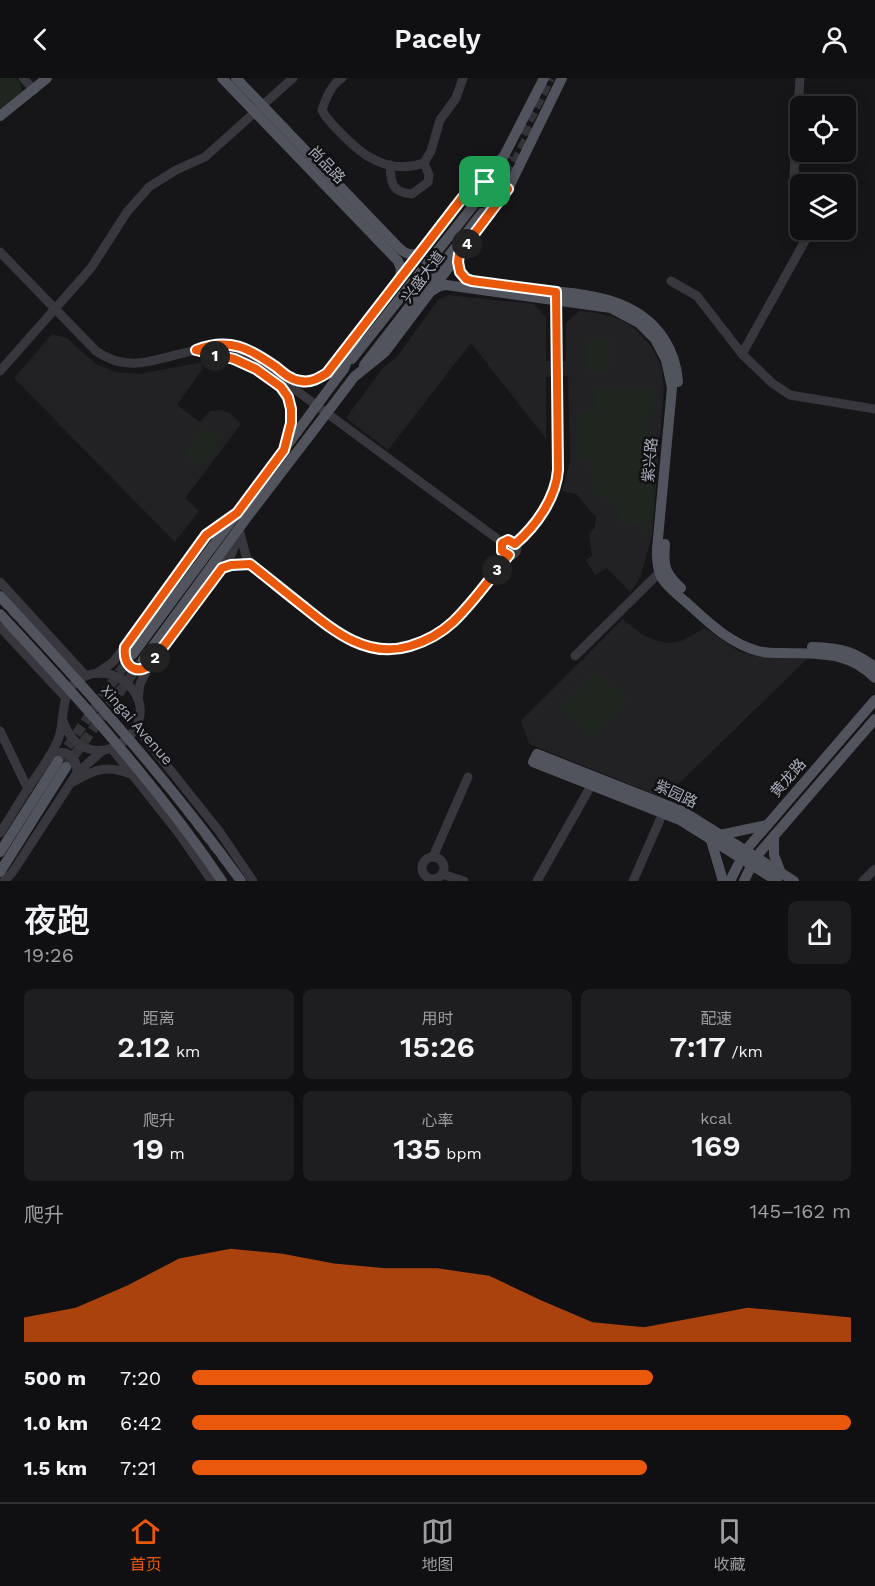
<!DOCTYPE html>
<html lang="zh">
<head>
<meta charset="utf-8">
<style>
	:root { --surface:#101012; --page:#1e1e20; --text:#f1f3f6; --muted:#9c9d9f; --line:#303032; --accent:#ea580c }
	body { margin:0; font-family:"Work Sans","Noto Sans SC",sans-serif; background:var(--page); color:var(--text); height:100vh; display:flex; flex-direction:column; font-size:22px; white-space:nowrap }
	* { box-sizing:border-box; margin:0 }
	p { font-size:20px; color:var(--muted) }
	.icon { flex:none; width:33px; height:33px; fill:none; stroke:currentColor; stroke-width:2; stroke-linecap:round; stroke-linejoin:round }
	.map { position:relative; height:803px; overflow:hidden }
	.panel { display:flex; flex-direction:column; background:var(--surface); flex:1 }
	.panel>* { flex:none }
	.controls { position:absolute; left:790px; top:18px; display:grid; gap:12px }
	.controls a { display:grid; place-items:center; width:66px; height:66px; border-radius:9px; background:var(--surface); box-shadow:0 3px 15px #0003,0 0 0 2px var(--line); font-size:30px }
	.pin { position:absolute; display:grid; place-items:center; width:51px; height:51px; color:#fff; margin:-26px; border-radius:12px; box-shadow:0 3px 9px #0006 }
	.km { position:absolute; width:30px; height:30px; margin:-15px; border-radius:50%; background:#222; color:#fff; font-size:16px; line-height:30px; text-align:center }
	.round { display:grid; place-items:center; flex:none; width:63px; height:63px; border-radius:9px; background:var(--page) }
	.headline { display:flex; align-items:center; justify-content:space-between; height:102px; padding:0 24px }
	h1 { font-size:33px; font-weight:600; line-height:45px }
	.metrics { display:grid; grid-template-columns:repeat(3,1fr); gap:9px; height:102px; padding:6px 24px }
	.metrics div { display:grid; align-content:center; border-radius:9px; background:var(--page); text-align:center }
	.metrics b { font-size:30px; font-weight:600 }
	.metrics small { font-size:16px; font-weight:400 }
	.metrics p { font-size:16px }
	.chart { height:168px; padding:12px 24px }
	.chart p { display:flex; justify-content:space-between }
	.chart svg { width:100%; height:108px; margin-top:6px; fill:var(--accent); opacity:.7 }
	ul { padding:0 24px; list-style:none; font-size:20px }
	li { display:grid; grid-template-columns:96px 72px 1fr; align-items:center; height:45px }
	li i { height:15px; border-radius:8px; background:var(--accent) }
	header { display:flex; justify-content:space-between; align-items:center; height:78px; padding:0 24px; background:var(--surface); font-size:27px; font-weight:600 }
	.tabs { display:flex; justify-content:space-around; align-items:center; height:84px; border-top:2px solid var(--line); background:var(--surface); font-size:16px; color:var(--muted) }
	.tabs a { display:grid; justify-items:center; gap:3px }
	.tabs .current { color:var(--accent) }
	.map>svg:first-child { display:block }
	.built { fill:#222225 }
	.green { fill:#1e261f }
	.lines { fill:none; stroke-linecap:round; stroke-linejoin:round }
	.major-tunnel { stroke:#333438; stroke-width:10; stroke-dasharray:10 5; stroke-linecap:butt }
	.minor { stroke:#37373d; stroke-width:9 }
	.major { stroke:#52545d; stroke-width:10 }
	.rail { stroke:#494b53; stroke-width:1.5; stroke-dasharray:8 6; stroke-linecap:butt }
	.major-bridge { stroke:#52545d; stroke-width:10 }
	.route-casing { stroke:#fff; stroke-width:12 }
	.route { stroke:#ea580c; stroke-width:8 }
	.labels { text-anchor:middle; stroke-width:5; stroke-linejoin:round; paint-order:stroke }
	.street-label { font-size:15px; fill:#a7abb9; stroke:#111113 }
</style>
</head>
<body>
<header><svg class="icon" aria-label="back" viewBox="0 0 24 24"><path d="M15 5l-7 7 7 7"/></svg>Pacely<svg class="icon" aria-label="person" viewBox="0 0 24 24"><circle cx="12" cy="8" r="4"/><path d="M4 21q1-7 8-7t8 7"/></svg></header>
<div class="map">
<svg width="875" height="803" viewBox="0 0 875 803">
	<rect width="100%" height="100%" fill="#161618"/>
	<g class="built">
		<path d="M448 217 534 226 546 240V283H566V245L580 232 612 238 625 244 635 251 652 269 661 288 664 310 652 458 640 500 630 514 607 490 595 497 586 482 592 478 589 456 595 449 596 439 576 416 562 413 570 383 568 298 546 299V361L471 265 388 372 346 340 383 290 396 280 438 222Z"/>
		<path d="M52 256 67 260 96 286 116 294 139 296 204 284 201 288 203 290 177 327 200 344 210 333 222 332 230 335 241 346 185 420 199 433 175 464 14 300Z"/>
		<path d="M623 541 641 556 655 562 668 565 681 563 705 550 740 574 761 579 807 581 664 720 529 666 521 643Z"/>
	</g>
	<g class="green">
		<path d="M0 0H16C31 15 12 25 0 34Z"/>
		<rect x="587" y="261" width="22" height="32"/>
		<path d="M595 311H651L643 403 653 405 648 455 643 454V447L620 445 621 428 611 427V423C591 415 590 401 591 381H582V333H596Z"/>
		<path d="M205 349 221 361 200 389 184 377Z"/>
		<path d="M597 593 627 624 592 658 562 627Z"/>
	</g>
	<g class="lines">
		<g class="major-tunnel">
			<path d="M522 56 550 0"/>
			<path d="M482 116 511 78"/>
			<path d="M490 122 514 87 532 50"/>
			<path d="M59 681 131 578"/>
			<path d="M66 689 141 584"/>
		</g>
		<g class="minor">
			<path d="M23 0 34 12"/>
			<path d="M342 0C331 7 326 20 322 32L326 39C352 69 382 100 424 85L431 73 440 42 456 20 463 0"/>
			<path d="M800 0 794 97 801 108"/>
			<path d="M390 87C391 105 391 114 412 116L428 104 429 97 424 85"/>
			<path d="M0 174 96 273C137 302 171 270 215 271 231 271 245 278 259 285L503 465"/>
			<path d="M671 203 697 218 742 276 772 305 790 317 875 331"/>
			<path d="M209 267 221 265 245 271"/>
			<path d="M202 274C212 277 223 278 234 281 255 287 289 307 291 331 293 344 288 357 284 368"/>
			<path d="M742 276 811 152"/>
			<path d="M280 292C318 320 333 287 354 260"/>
			<path d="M0 293 91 190 127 134 149 109 176 92 205 79 293 0"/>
			<path d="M240 455 246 478 250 486 331 550 345 559 361 567 390 572 431 561 443 553 462 534 509 477"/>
			<circle cx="509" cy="470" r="8"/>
			<path d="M515 466 544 431 557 402 556 218"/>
			<path d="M223 489 236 486H250"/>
			<path d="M0 504 86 598"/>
			<path d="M0 549 65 619"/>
			<path d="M125 569C123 586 133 597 149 588"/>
			<path d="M575 578 662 492"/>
			<path d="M97 595 112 585 125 569 206 457 233 438"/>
			<path d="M138 621 140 606 149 588 231 477 239 457"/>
			<path d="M136 649 219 753 253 803"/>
			<path d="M0 653 28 711"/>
			<path d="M112 671 177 753 212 803"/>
			<path d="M50 677C67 670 77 678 77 695"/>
			<path d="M73 704C95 691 108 686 133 697"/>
			<path d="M0 755C10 740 19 724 29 709 39 694 51 679 58 662 67 639 57 611 85 598 97 593 114 595 124 603 177 646 85 713 62 640"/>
			<path d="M433 779 468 699"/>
			<circle cx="433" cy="790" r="11"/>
			<path d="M442 796 464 803"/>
			<path d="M4 803 12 795 77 695 102 673"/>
			<path d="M537 803 592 706"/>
			<path d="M633 803 663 735"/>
			<path d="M863 803 875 791"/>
		</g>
		<g class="major">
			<path d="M222 0 398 183 401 191 400 200"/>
			<path d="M236 0 399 170C406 176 411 178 421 175"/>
			<path d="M0 38 47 0"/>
			<path d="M490 96 485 103 486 113 493 118 506 113"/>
			<path d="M463 119C478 115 490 120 490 137"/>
			<path d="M459 176C456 195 464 202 482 205"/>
			<path d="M531 211C578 216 635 216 664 261 672 273 677 289 678 304"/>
			<path d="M430 214 440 208 446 207 611 230 639 245 655 261 666 282 672 310 657 471C656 502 665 506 686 524 708 544 729 565 758 573 765 575 773 575 781 575 817 576 847 572 875 600"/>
			<path d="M352 281 473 128"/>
			<path d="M364 287 482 135"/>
			<path d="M334 304 344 291 359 253 463 119 504 78 544 0"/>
			<path d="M345 311 354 299 385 274 508 111 562 0"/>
			<path d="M665 466C663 488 665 496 681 510"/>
			<path d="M812 569C840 570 852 572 875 589"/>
			<path d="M133 576 297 354"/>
			<path d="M143 582 245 442 307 361"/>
			<path d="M720 757 767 747"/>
			<path d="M774 758V777L781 795"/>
			<path d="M711 762 723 803"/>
			<path d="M0 774 58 683"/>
			<path d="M0 794 66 689"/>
			<path d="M730 803 745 773 875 622"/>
			<path d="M744 803 755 780 875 641"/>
			<path d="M777 803 680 742 533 684 537 676 684 734 794 803"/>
		</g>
		<path class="rail" d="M0 525 57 585 150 690 236 803"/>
		<g class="major-bridge">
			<path d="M297 354 334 304"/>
			<path d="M307 361 345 311"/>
			<path d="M0 518C85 610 168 701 241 803"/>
			<path d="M0 536C79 621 157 707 222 803"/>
		</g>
	</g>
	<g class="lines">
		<defs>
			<path id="route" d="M496 88 485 104 486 113 493 118 501 116 508 111 459 176 458 184 460 194 466 201 472 203 556 214 558 392C556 420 536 448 515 466L508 462 502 465V473L509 477C491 499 474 524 453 544 440 556 427 563 410 568 368 581 335 554 304 529 286 515 268 500 250 486L231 487 222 490 149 588C133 597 123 586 125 569L206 457 237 435 284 372 291 345V331L288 319 281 309 256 291 234 281 196 272C229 259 249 270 276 289 283 295 291 302 301 303 311 305 319 300 327 295L463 119Z"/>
		</defs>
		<use href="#route" class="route-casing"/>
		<use href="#route" class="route"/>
	</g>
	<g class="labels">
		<g class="street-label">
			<text transform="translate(327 87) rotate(46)" y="5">尚品路</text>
			<text transform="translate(423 199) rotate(-53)" y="5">兴盛大道</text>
			<text transform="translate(650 382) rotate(-85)" y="5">紫兴路</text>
			<text transform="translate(137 647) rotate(49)" y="5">Xingai Avenue</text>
			<text transform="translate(788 700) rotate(-49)" y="5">黄龙路</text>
			<text transform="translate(676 716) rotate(25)" y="5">紫园路</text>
		</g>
	</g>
</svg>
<div class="controls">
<a><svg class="icon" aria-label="locate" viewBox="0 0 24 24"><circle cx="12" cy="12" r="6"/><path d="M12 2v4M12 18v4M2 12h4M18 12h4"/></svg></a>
<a><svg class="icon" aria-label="layers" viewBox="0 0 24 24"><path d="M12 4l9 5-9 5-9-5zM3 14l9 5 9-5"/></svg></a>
</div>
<div class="pin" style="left:485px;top:104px;background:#1e9e55"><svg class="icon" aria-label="arrive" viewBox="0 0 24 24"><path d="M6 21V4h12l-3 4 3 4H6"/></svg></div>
<b class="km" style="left:215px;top:278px">1</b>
<b class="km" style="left:155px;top:580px">2</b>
<b class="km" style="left:497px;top:492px">3</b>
<b class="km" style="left:467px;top:166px">4</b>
</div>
<section class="panel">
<div class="headline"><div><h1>夜跑</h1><p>19:26</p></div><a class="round"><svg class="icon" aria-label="share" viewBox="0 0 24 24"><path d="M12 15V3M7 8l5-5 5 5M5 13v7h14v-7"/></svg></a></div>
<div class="metrics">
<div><p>距离</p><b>2.12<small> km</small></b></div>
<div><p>用时</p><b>15:26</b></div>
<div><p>配速</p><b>7:17<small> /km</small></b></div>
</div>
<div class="metrics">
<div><p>爬升</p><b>19<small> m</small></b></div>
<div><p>心率</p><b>135<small> bpm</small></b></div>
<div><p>kcal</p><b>169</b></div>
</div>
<div class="chart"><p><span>爬升</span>145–162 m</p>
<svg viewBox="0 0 160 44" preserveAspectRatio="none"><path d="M0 44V34L10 30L20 21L30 10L40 6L50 8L60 12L70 14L80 14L90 17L100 27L110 36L120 38L130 34L140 30L150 32L160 34V44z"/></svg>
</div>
<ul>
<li><b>500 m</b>7:20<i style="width:70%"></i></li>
<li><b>1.0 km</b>6:42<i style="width:100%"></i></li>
<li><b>1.5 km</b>7:21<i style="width:69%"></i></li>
</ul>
</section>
<nav class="tabs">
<a class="current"><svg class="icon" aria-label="home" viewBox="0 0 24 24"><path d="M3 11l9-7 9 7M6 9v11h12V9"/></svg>首页</a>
<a><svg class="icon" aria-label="map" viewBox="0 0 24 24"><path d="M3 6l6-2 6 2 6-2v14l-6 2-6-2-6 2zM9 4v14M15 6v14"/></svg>地图</a>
<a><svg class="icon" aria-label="saved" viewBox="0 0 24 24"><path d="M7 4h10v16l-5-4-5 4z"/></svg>收藏</a>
</nav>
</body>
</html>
